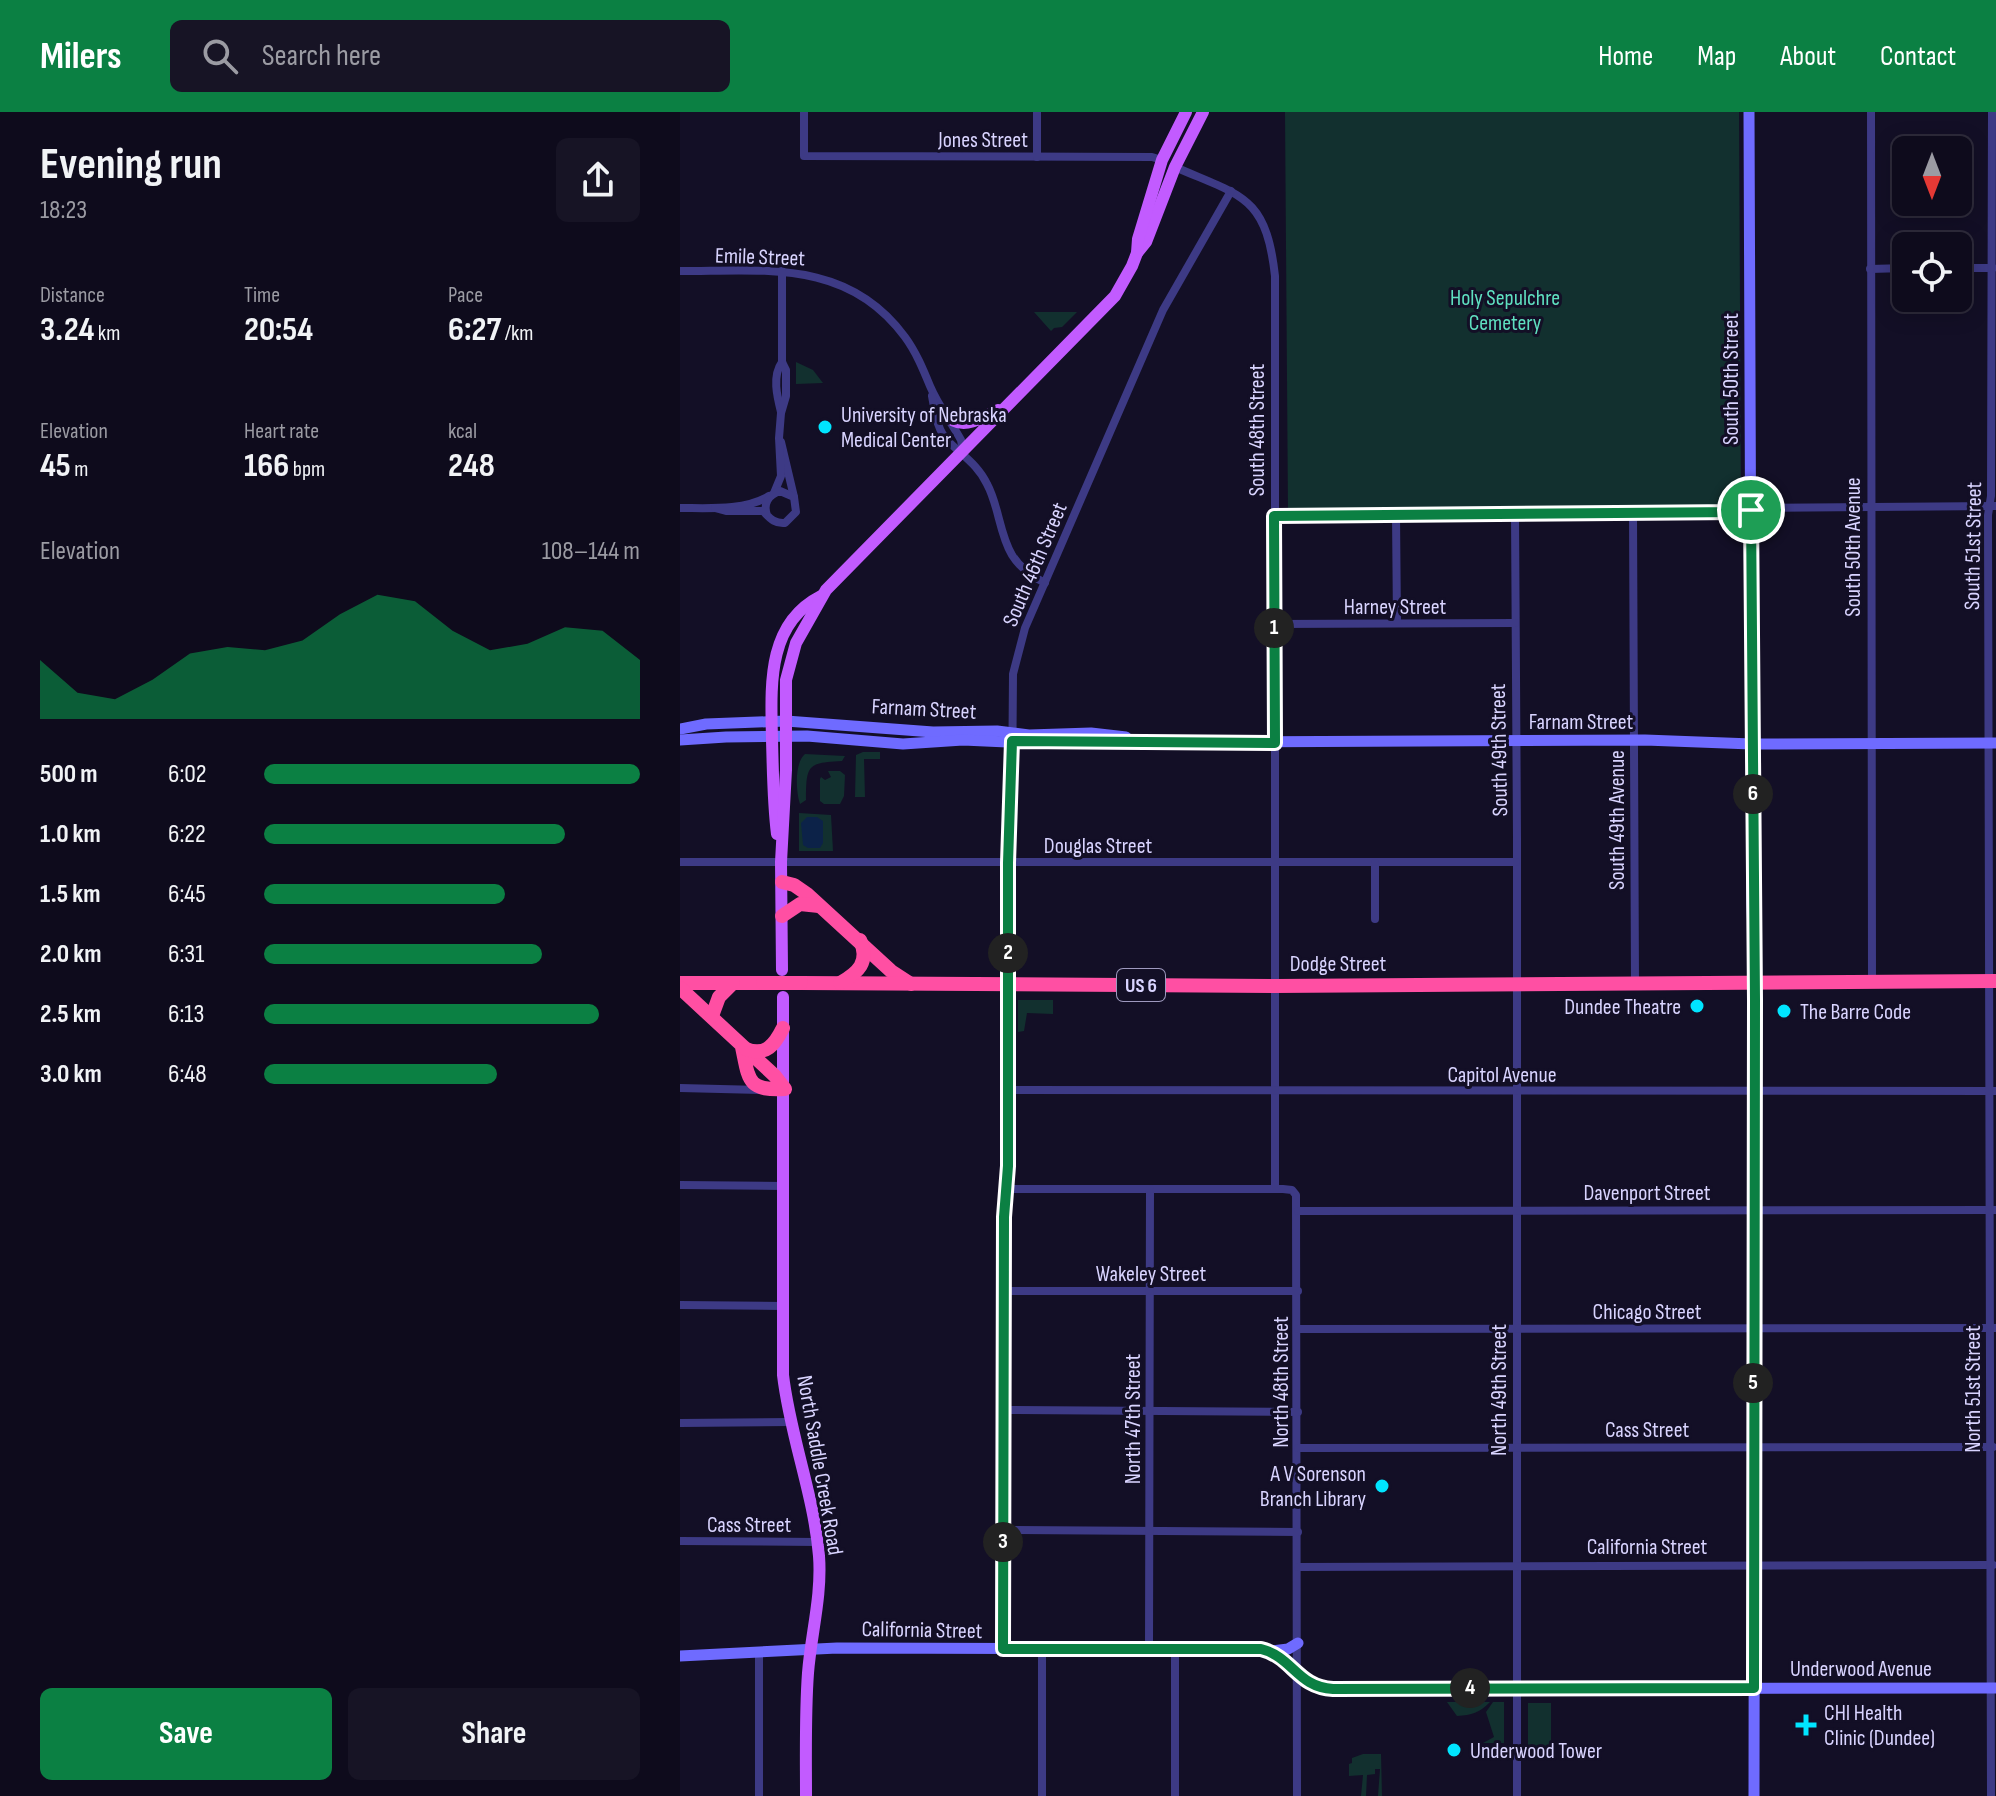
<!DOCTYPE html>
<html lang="en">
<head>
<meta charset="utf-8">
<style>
	:root { --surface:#0e0b1c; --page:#171425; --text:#f1f3f6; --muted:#9b9ba3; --line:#2e2b3b; --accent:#0b8043 }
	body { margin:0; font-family:"Sofia Sans Condensed",sans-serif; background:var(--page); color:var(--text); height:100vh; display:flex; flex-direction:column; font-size:30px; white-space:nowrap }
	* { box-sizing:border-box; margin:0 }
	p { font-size:26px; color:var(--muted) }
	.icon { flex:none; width:44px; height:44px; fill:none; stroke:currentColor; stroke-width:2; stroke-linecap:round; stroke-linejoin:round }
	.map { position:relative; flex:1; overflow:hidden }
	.panel { display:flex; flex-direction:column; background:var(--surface); width:680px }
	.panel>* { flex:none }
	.needle { width:52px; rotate:180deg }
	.fabs { position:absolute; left:1212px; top:24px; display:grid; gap:16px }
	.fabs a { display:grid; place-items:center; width:80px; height:80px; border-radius:12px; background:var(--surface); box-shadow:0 4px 20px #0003,0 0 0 2px var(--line); font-size:40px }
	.pin { position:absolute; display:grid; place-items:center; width:68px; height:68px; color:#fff; margin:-34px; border:4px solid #fff; border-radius:50%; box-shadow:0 2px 8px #0007 }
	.km { position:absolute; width:40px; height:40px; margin:-20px; border-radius:50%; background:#222; color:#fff; font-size:22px; line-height:40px; text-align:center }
	.round { display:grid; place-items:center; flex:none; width:84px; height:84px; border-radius:12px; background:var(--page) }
	.overview { display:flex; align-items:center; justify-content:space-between; height:136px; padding:0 40px }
	h1 { font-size:44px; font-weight:700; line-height:60px }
	.metrics { display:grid; grid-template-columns:repeat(3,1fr); gap:12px; height:136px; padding:8px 40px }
	.metrics div { display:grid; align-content:center }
	.metrics b { font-size:34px; font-weight:700 }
	.metrics small { font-size:22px; font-weight:400 }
	.metrics p { font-size:22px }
	.chart { height:224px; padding:16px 40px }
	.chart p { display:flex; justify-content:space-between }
	.chart svg { width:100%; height:144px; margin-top:8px; fill:var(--accent); opacity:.7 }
	.primary-button { display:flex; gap:16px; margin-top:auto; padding:16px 40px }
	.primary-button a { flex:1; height:92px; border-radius:12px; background:var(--accent); color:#fff; font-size:32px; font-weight:700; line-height:92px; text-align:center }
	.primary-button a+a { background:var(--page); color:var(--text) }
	ul { padding:0 40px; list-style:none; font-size:26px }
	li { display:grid; grid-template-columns:128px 96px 1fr; align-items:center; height:60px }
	li i { height:20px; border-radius:10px; background:var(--accent) }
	header { display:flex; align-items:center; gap:48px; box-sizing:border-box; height:112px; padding:0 40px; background:var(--accent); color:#fff }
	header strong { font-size:38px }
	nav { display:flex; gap:44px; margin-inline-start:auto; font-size:28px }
	.search { width:560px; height:72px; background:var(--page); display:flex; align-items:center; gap:20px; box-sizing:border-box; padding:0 28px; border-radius:12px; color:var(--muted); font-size:30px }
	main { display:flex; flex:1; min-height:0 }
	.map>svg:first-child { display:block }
	.green { fill:#12302f }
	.water { fill:#0c2248 }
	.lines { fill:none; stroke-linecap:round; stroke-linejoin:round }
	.street { stroke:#3d3a85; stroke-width:8 }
	.secondary { stroke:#6f6bff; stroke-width:11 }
	.primary { stroke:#c25bff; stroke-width:12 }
	.highway { stroke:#ff4fa3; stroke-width:14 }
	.highway-bridge { stroke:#ff4fa3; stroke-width:14 }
	.route-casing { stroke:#fff; stroke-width:16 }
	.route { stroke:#0b8043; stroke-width:10 }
	.poi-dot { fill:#00e5ff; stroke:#130f26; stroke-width:3 }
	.labels { text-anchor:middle; stroke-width:6; stroke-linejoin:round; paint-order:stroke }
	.shield { fill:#130f26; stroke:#9e99be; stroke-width:2 }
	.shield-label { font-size:20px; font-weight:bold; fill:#d9d4ff }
	.street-label { font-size:22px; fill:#d9d4ff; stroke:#130f26 }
	.park-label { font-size:22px; fill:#5fe0c0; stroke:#130f26 }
	.poi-label { font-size:22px; fill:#d9d4ff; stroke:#130f26; text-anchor:start }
</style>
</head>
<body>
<header>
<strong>Milers</strong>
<div class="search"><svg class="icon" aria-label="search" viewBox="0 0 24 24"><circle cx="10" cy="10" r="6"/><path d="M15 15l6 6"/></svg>Search here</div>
<nav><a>Home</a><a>Map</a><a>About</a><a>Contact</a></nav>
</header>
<main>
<section class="panel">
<div class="overview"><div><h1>Evening run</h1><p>18:23</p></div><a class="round"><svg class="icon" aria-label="share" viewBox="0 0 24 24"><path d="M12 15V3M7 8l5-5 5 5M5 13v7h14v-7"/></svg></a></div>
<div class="metrics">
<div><p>Distance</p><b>3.24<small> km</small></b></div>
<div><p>Time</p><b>20:54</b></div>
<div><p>Pace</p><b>6:27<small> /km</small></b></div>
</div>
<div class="metrics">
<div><p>Elevation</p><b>45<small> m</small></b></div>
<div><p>Heart rate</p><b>166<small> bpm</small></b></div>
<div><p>kcal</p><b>248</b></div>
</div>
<div class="chart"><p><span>Elevation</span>108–144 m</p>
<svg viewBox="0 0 160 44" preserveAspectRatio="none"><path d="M0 44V26L10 36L20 38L30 32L40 24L50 22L60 23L70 20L80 12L90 6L100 8L110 17L120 23L130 21L140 16L150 17L160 26V44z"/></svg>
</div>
<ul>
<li><b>500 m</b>6:02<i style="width:100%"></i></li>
<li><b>1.0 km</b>6:22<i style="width:80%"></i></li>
<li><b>1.5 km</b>6:45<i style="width:64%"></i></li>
<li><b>2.0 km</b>6:31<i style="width:74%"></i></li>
<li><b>2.5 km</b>6:13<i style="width:89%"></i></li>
<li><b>3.0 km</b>6:48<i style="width:62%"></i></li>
</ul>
<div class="primary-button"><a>Save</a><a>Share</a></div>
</section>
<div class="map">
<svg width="1316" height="1684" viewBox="0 0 1316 1684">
	<rect width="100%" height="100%" fill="#130f26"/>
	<g class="green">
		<path d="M605 0H1059L1061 395 608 397Z"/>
		<path d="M354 200H397L382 215 374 216 371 219Z"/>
		<path d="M116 250 133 258 143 271 116 272Z"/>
		<path d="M183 640H200V647H184L185 685H175L176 643Z"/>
		<path d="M125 642 165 644 162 649C128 651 126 652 126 688L120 692C116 681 114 651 125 642Z"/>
		<path d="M148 659H160L165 663 164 684 160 692H144L140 689V667L141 665 145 668 151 665Z"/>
		<path d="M119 701 151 703 153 739H119Z"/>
		<path d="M338 888H373V902L347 901 344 919 338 920Z"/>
		<path d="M767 1590H810C799 1601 792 1603 777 1604Z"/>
		<path d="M813 1590H824V1631H803L814 1625 806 1600Z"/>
		<rect x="848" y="1591" width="23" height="45"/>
		<path d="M683 1642H701L702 1684H698L700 1657H695V1662L687 1663 686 1684H681L683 1663 669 1664V1652L672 1651V1646Z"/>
	</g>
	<path class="water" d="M127 705H137L143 709V731L140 736H128L123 733 121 711Z"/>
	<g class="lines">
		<g class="street">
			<path d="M124 0V44L472 45 482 48"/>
			<path d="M1191 0 1192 870"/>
			<path d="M357 45V0"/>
			<path d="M495 55C561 84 586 83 595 164V1077"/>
			<path d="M1278 156H1313"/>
			<path d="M1190 157 1226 156"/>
			<path d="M0 159C85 159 168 147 225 225 236 240 243 257 250 274 258 293 271 310 281 328L283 339"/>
			<path d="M252 284C255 300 257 319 269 330 283 344 298 353 307 372 319 394 319 421 332 443 340 456 351 464 365 471"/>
			<path d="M101 300C97 284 92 264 102 250"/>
			<path d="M101 330 114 385"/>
			<path d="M94 381 101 364 99 326 101 301 106 284V258L102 250V159"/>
			<path d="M0 396C27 396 65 399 89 384"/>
			<path d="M35 396 46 399H83C90 406 94 412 105 411L116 400 114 385 100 379C88 383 83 392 87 403"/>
			<path d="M953 401 955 871"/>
			<path d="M835 402 837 726V1684"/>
			<path d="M716 403 717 511"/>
			<path d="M594 404 1059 400 1081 396 1316 394"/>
			<path d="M594 512 835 511"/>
			<path d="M0 750H836"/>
			<path d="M695 751V807"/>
			<path d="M0 976 81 978"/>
			<path d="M328 978 1316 979"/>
			<path d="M0 1073 104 1074"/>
			<path d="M326 1077H603L612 1078 616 1083 617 1684"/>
			<path d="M618 1099 1316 1098"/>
			<path d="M323 1179H618"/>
			<path d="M0 1193 103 1194"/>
			<path d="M618 1217 1316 1216"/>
			<path d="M323 1298 618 1300"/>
			<path d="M0 1311 111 1310"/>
			<path d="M618 1336 1313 1335"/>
			<path d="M323 1418 618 1420"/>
			<path d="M0 1429 137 1430"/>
			<path d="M618 1455 1313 1453"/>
			<path d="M323 1537 324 1109 328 1026V741L332 686 333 562 345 516 483 198 551 79"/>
			<path d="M362 1537V1684"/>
			<path d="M469 1537 470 1077"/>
			<path d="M495 1537V1684"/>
			<path d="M79 1684V1541"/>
			<path d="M1311 1684 1308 403 1311 384 1312 0"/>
		</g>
		<g class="secondary">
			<path d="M1069 0 1072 791 1075 888 1074 1684"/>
			<path d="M0 617 26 612 106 609 253 620 317 619 349 623 411 621 446 625"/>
			<path d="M0 628 46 625 127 624 223 632 283 628 349 631 965 628 1072 632 1316 631"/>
			<path d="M592 1539 608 1537 618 1531"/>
			<path d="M0 1544 157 1536 570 1537C613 1539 611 1574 650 1577L1316 1576"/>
		</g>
		<g class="primary">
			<path d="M457 141 466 130 495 55 523 0"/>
			<path d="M265 302C281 320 300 307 318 298"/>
			<path d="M97 722C93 690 93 660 92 628 91 575 86 512 141 484"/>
			<path d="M102 858 101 750 106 658V568L116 531 146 478 435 184 452 154 457 141 458 127 482 48 506 0"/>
			<path d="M103 885V1263C110 1324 134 1383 139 1444 142 1484 131 1522 128 1561 125 1602 126 1643 126 1684"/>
		</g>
		<g class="highway">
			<path d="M102 770 114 773 127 782 211 859 231 872"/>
			<path d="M102 804 120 792 139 794"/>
			<path d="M0 871H83"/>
			<path d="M121 871 595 874 1316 869"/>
			<path d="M160 871C178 861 190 850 180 828"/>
			<path d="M0 876 95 964 105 977C67 979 69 968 62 935"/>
			<path d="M32 904 39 885 53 871"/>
			<path d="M66 937C86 945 95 932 103 916"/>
		</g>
		<path class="highway-bridge" d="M83 871H121"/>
	</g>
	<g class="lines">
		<defs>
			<path id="route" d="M1071 398 1075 888 1074 1576 653 1577C617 1575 613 1545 581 1537H323L324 1105 328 1054V751L332 629 595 631 594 404 1059 400Z"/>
		</defs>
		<use href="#route" class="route-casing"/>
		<use href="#route" class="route"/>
	</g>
	<g class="poi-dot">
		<circle cx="145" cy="315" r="8"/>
		<circle cx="1017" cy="894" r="8"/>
		<circle cx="1104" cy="899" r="8"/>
		<circle cx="702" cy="1374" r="8"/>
		<path d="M1122 1601h8v8h8v8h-8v8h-8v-8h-8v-8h8z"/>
		<circle cx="774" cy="1638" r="8"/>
	</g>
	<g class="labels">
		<rect class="shield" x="437" y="857" width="48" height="32" rx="6"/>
		<g class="shield-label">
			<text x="461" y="880">US 6</text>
		</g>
		<g class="street-label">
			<text x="303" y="35">Jones Street</text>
			<text transform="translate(80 144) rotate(2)" y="8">Emile Street</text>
			<text transform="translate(1050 267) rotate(-90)" y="8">South 50th Street</text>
			<text transform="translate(576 318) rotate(-90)" y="8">South 48th Street</text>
			<text transform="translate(1292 434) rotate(-89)" y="8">South 51st Street</text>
			<text transform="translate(1172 435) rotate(-90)" y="8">South 50th Avenue</text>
			<text transform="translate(354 452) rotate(-67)" y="8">South 46th Street</text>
			<text x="715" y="502">Harney Street</text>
			<text transform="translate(244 596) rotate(3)" y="8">Farnam Street</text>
			<text x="901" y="617">Farnam Street</text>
			<text transform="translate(818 638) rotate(-91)" y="8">South 49th Street</text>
			<text transform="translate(936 708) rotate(-90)" y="8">South 49th Avenue</text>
			<text x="418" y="741">Douglas Street</text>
			<text x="658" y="859">Dodge Street</text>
			<text x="822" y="970">Capitol Avenue</text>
			<text x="967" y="1088">Davenport Street</text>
			<text x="471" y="1169">Wakeley Street</text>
			<text x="967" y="1207">Chicago Street</text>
			<text transform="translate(600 1270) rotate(-90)" y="8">North 48th Street</text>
			<text transform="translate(1292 1277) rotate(-90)" y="8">North 51st Street</text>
			<text transform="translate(818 1278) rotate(-90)" y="8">North 49th Street</text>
			<text transform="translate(452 1307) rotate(-90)" y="8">North 47th Street</text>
			<text x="967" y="1325">Cass Street</text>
			<text transform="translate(141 1353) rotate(80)" y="8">North Saddle Creek Road</text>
			<text x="69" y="1420">Cass Street</text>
			<text x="967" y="1442">California Street</text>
			<text transform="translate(242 1517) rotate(1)" y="8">California Street</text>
			<text x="1181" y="1564">Underwood Avenue</text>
		</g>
		<g class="park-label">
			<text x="825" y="193">Holy Sepulchre<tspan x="825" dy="25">Cemetery</tspan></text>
		</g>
		<g class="poi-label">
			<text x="161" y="310">University of Nebraska<tspan x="161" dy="25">Medical Center</tspan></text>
			<text x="1001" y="902" text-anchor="end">Dundee Theatre</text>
			<text x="1120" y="907">The Barre Code</text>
			<text x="686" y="1369" text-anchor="end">A V Sorenson<tspan x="686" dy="25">Branch Library</tspan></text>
			<text x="1144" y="1608">CHI Health<tspan x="1144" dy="25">Clinic (Dundee)</tspan></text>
			<text x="790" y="1646">Underwood Tower</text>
		</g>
	</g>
</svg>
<div class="fabs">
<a><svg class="needle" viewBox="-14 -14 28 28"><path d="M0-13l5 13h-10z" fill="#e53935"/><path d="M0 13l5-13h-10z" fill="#9b9ba3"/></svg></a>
<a><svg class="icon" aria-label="locate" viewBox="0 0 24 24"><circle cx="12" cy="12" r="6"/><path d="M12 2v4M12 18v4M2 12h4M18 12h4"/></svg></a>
</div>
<div class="pin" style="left:1071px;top:398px;background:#1e9e55"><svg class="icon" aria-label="arrive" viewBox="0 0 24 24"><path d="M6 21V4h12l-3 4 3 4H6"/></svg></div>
<b class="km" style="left:594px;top:516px">1</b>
<b class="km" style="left:328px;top:841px">2</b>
<b class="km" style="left:323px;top:1430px">3</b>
<b class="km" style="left:790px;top:1576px">4</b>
<b class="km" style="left:1073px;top:1271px">5</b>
<b class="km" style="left:1073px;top:682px">6</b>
</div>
</main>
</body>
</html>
